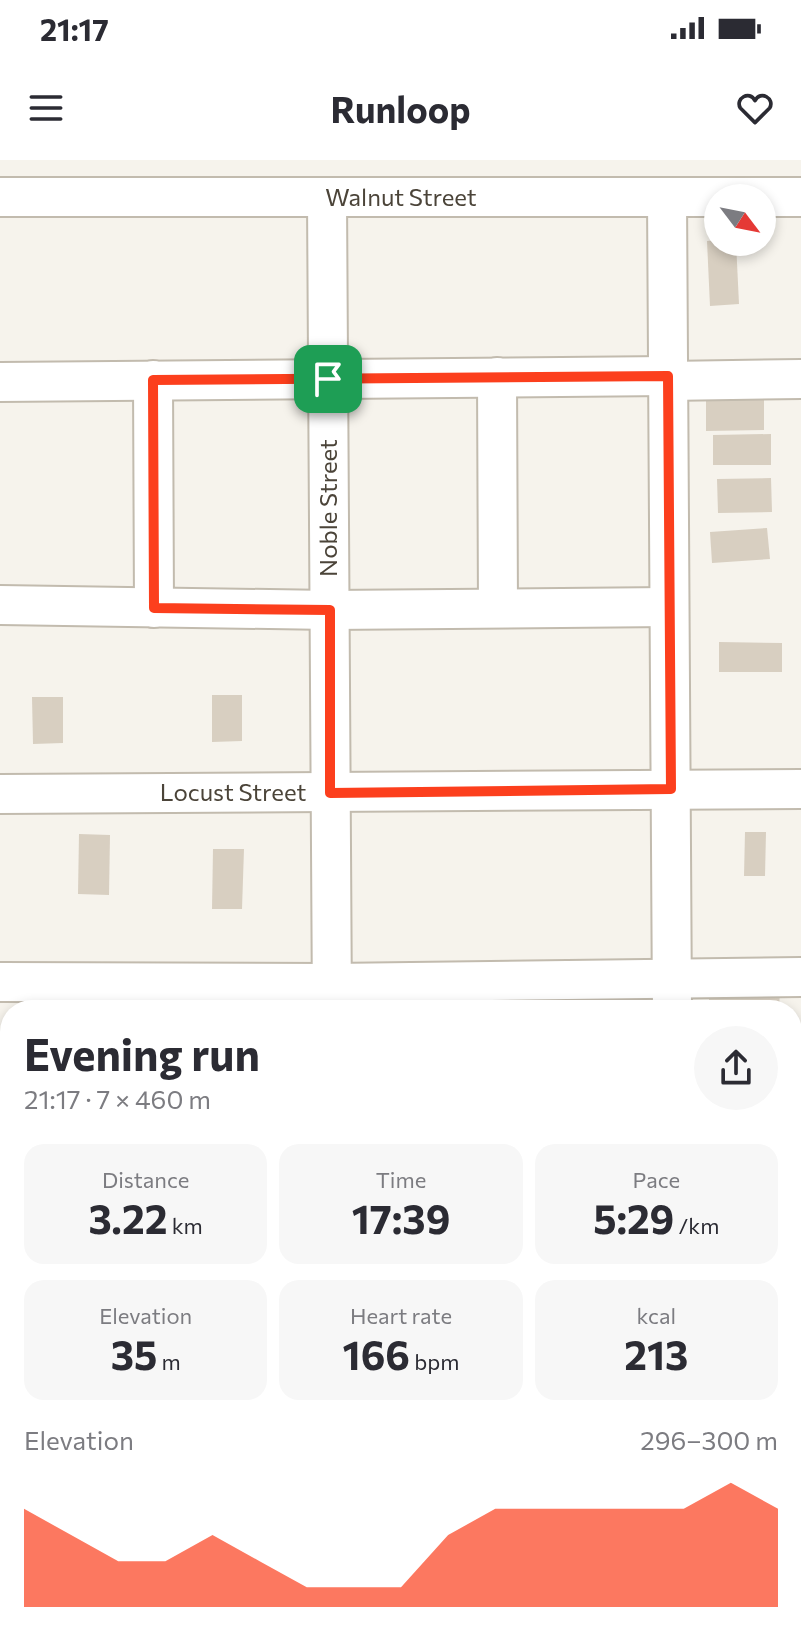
<!DOCTYPE html>
<html lang="en">
<head>
<meta charset="utf-8">
<style>
	:root { --surface:#fff; --page:#f7f7f7; --text:#2b2b33; --muted:#7c7c81; --accent:#fc3f1d }
	body { margin:0; font-family:Commissioner,sans-serif; background:var(--page); color:var(--text); height:100vh; display:flex; flex-direction:column; font-size:30px; white-space:nowrap }
	* { box-sizing:border-box; margin:0 }
	p { font-size:26px; color:var(--muted) }
	.icon { flex:none; width:44px; height:44px; fill:none; stroke:currentColor; stroke-width:2; stroke-linecap:round; stroke-linejoin:round }
	.map { position:relative; flex:1; overflow:hidden }
	.side { position:absolute; left:0px; top:840px; width:802px; height:650px; display:flex; flex-direction:column; background:var(--surface); border-radius:32px 32px 0 0; box-shadow:0 4px 12px #0003 }
	.side>* { flex:none }
	.needle { width:52px; rotate:122deg }
	.buttons { position:absolute; left:704px; top:24px; display:grid; gap:16px }
	.buttons a { display:grid; place-items:center; width:72px; height:72px; border-radius:50%; background:var(--surface); box-shadow:0 4px 12px #0003; font-size:40px }
	.pin { position:absolute; display:grid; place-items:center; width:68px; height:68px; color:#fff; margin:-34px; border-radius:16px; box-shadow:0 4px 12px #0006 }
	.round { display:grid; place-items:center; flex:none; width:84px; height:84px; border-radius:42px; background:var(--page) }
	.summary { display:flex; align-items:center; justify-content:space-between; height:136px; padding:0 24px }
	h1 { font-size:44px; font-weight:700; line-height:60px }
	.metrics { display:grid; grid-template-columns:repeat(3,1fr); gap:12px; height:136px; padding:8px 24px }
	.metrics div { display:grid; align-content:center; border-radius:20px; background:var(--page); text-align:center }
	.metrics b { font-size:40px; font-weight:700 }
	.metrics small { font-size:22px; font-weight:400 }
	.metrics p { font-size:22px }
	.chart { height:224px; padding:16px 24px }
	.chart p { display:flex; justify-content:space-between }
	.chart svg { width:100%; height:144px; margin-top:8px; fill:var(--accent); opacity:.7 }
	.status { display:flex; justify-content:space-between; align-items:center; height:56px; padding:0 40px; background:var(--surface); direction:ltr }
	.status svg { height:22px; fill:currentColor }
	header { display:flex; justify-content:space-between; align-items:center; height:104px; padding:0 24px; background:var(--surface); font-size:36px; font-weight:700 }
	.map>svg:first-child { display:block }
	.building { fill:#d8cfc1 }
	.lines { fill:none; stroke-linecap:round; stroke-linejoin:round }
	.minor-casing { stroke:#c2bbae; stroke-width:42 }
	.major-casing { stroke:#e6c16a; stroke-width:48 }
	.minor { stroke:#fff; stroke-width:38 }
	.major { stroke:#ffe39c; stroke-width:44 }
	.route-casing { stroke:#fff; stroke-width:16 }
	.route { stroke:#fc3f1d; stroke-width:10 }
	.labels { text-anchor:middle; stroke-width:7; stroke-linejoin:round; paint-order:stroke }
	.street-label { font-size:24px; fill:#4b4439; stroke:#fff }
</style>
</head>
<body>
<div class="status"><b>21:17</b><svg viewBox="0 0 49 12"><path d="M0 12V9h3v3zM5 12V6h3v6zM10 12V3h3v9zM15 12V0h3v12zM26 1h20v11H26zM47 4h2v5h-2z"/></svg></div>
<header><svg class="icon" aria-label="menu" viewBox="0 0 24 24"><path d="M4 6h16M4 12h16M4 18h16"/></svg>Runloop<svg class="icon" aria-label="heart" viewBox="0 0 24 24"><path d="M12 20l-8-8c-3-5 5-10 8-4 3-6 11-1 8 4z"/></svg></header>
<div class="map">
<svg width="801" height="1489" viewBox="0 0 801 1489">
	<rect width="100%" height="100%" fill="#f6f3ec"/>
	<g class="building">
		<path d="M718 80 736 82 739 144 710 146 707 81Z"/>
		<path d="M706 240H764V270L706 271Z"/>
		<path d="M771 274V305H713V275Z"/>
		<path d="M771 318 772 352 718 353 717 319Z"/>
		<path d="M767 368 770 399 712 403 710 372Z"/>
		<path d="M719 482 782 483V512H719Z"/>
		<path d="M212 535H242V581L212 582Z"/>
		<path d="M32 537H63V583L33 584Z"/>
		<path d="M745 672H766L765 716H744Z"/>
		<path d="M79 674 110 675 109 735 78 734Z"/>
		<path d="M213 689H244L242 749H212Z"/>
		<path d="M422 828V850H376L375 830Z"/>
		<path d="M709 828 780 829 779 850H709Z"/>
		<path d="M557 832 631 833V850H557Z"/>
		<path d="M792 947H800L799 983H792Z"/>
		<path d="M792 1159 801 1164V1204L792 1199Z"/>
		<path d="M792 1209 801 1215V1238L792 1252Z"/>
		<path d="M310 1480H335L348 1483 349 1480H456L453 1489H308Z"/>
		<path d="M546 1480H575L572 1489H543Z"/>
		<path d="M589 1480H618L616 1489H586Z"/>
	</g>
	<g class="lines">
		<defs>
			<g id="minor">
				<path d="M0 37H801"/>
				<path d="M667 37 672 850"/>
				<path d="M327 38 332 850"/>
				<path d="M497 217 498 448"/>
				<path d="M153 220 154 448"/>
				<path d="M668 221 801 219"/>
				<path d="M0 222 668 216"/>
				<path d="M0 445 330 450 669 447"/>
				<path d="M0 634 801 629"/>
				<path d="M0 822 332 823 801 817"/>
				<path d="M792 1056 801 1041"/>
				<path d="M0 1090 10 1093"/>
				<path d="M792 1291 801 1293"/>
				<path d="M0 1458 10 1461"/>
				<path d="M87 1480 123 1489"/>
				<path d="M207 1489V1480"/>
			</g>
			<g id="major">
				<path d="M0 1270 10 1273"/>
				<path d="M792 1469 801 1471"/>
			</g>
		</defs>
		<use href="#minor" class="minor-casing"/>
		<use href="#major" class="major-casing"/>
		<use href="#minor" class="minor"/>
		<use href="#major" class="major"/>
	</g>
	<g class="lines">
		<defs>
			<path id="route" d="M668 216 671 629 330 633V450L154 448 153 220Z"/>
		</defs>
		<use href="#route" class="route-casing"/>
		<use href="#route" class="route"/>
	</g>
	<g class="labels">
		<g class="street-label">
			<text x="401" y="46">Walnut Street</text>
			<text transform="translate(329 348) rotate(-90)" y="8">Noble Street</text>
			<text x="233" y="641">Locust Street</text>
		</g>
	</g>
</svg>
<div class="buttons">
<a><svg class="needle" viewBox="-14 -14 28 28"><path d="M0-13l5 13h-10z" fill="#e53935"/><path d="M0 13l5-13h-10z" fill="#7c7c81"/></svg></a>
</div>
<div class="pin" style="left:328px;top:219px;background:#1e9e55"><svg class="icon" aria-label="arrive" viewBox="0 0 24 24"><path d="M6 21V4h12l-3 4 3 4H6"/></svg></div>
<section class="side">
<div class="summary"><div><h1>Evening run</h1><p>21:17 · 7 × 460 m</p></div><a class="round"><svg class="icon" aria-label="share" viewBox="0 0 24 24"><path d="M12 15V3M7 8l5-5 5 5M5 13v7h14v-7"/></svg></a></div>
<div class="metrics">
<div><p>Distance</p><b>3.22<small> km</small></b></div>
<div><p>Time</p><b>17:39</b></div>
<div><p>Pace</p><b>5:29<small> /km</small></b></div>
</div>
<div class="metrics">
<div><p>Elevation</p><b>35<small> m</small></b></div>
<div><p>Heart rate</p><b>166<small> bpm</small></b></div>
<div><p>kcal</p><b>213</b></div>
</div>
<div class="chart"><p><span>Elevation</span>296–300 m</p>
<svg viewBox="0 0 160 44" preserveAspectRatio="none"><path d="M0 44V14L10 22L20 30L30 30L40 22L50 30L60 38L70 38L80 38L90 22L100 14L110 14L120 14L130 14L140 14L150 6L160 14V44z"/></svg>
</div>
</section>
</div>
</body>
</html>
